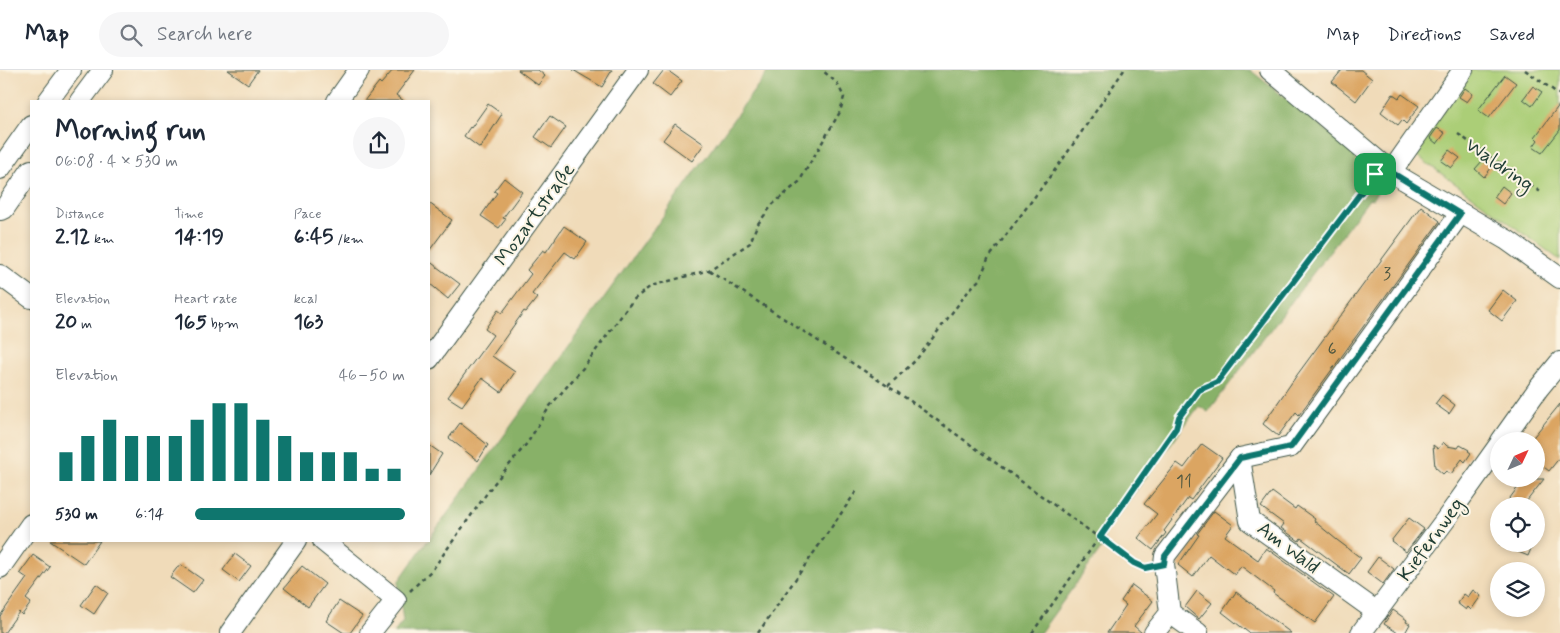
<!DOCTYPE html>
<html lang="en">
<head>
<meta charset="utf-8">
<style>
	:root { --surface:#fff; --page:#f6f6f7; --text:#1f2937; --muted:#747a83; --line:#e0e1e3; --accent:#0f766e }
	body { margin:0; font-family:Mynerve,sans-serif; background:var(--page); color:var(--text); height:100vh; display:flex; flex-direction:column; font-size:19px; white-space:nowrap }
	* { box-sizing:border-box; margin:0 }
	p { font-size:16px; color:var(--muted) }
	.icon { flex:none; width:28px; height:28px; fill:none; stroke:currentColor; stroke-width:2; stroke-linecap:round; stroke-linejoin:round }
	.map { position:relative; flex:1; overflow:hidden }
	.panel { position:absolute; left:30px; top:30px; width:400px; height:442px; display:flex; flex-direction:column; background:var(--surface); border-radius:0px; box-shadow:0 2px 8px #0003 }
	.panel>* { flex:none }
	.needle { width:32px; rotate:46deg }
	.buttons { position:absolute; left:1490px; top:362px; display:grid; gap:10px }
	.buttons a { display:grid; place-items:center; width:55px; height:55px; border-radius:50%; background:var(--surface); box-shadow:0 2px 8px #0003; font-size:25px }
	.pin { position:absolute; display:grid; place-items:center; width:42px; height:42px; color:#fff; margin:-21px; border-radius:10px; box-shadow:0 2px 8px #0006 }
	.round { display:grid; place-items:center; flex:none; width:52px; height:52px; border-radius:26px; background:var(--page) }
	.head { display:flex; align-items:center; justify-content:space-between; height:85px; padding:0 25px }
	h1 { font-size:28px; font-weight:800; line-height:38px }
	.figures { display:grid; grid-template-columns:repeat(3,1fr); gap:8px; height:85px; padding:5px 25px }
	.figures div { display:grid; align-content:center }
	.figures b { font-size:21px; font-weight:800 }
	.figures small { font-size:14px; font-weight:400 }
	.figures p { font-size:14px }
	.chart { height:140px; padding:10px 25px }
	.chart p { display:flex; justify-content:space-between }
	.chart svg { width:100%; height:90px; margin-top:5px; stroke:var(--accent); stroke-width:6 }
	ul { padding:0 25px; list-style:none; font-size:16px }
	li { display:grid; grid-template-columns:80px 60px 1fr; align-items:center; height:38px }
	li i { height:12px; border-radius:6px; background:var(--accent) }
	header { display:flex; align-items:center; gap:30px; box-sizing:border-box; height:70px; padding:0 25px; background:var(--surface); border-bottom:1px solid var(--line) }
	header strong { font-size:24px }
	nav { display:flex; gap:28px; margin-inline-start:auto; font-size:18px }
	.search { width:350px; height:45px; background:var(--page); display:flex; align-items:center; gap:12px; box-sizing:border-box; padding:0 18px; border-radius:28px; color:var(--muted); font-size:19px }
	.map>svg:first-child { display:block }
	.green { fill:#abce77; stroke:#658656 }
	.forest { fill:#88b168; stroke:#54774e }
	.building { fill:#dba562 }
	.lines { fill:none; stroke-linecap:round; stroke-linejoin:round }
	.minor-casing { stroke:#3e5548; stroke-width:22 }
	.path { stroke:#3e5548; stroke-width:2.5; stroke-dasharray:4 4; stroke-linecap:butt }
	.minor { stroke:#fff; stroke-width:20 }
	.route-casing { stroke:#fff; stroke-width:10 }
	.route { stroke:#0f766e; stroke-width:6 }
	.labels { text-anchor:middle; stroke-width:4; stroke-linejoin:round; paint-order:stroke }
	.number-label { font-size:18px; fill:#4e5740 }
	.street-label { font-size:20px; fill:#1f3d34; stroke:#fcf5e5 }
</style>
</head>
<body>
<header>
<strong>Map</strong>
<div class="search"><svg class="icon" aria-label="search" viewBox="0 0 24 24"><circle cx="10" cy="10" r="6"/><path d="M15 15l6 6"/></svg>Search here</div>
<nav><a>Map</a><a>Directions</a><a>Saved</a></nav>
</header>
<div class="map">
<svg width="1560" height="563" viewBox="0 0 1560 563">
	<rect width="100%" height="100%" fill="#fcf5e5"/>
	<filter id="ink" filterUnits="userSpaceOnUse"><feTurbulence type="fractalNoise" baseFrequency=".02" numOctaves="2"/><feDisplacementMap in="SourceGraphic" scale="10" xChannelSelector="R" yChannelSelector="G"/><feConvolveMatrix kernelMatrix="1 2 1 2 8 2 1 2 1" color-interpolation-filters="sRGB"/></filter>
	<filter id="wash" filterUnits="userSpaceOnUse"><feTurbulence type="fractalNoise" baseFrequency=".0096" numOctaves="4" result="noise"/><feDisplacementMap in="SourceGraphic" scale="20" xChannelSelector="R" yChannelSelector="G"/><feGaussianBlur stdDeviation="1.12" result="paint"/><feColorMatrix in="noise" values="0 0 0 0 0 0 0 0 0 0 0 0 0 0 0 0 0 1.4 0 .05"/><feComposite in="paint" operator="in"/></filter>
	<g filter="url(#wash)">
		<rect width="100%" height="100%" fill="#f0dbb9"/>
		<path class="green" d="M1472 0H1560V190L1413 83Z"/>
		<path class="forest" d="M769 0H1250L1388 109 1372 129 1370 128 1208 342 1199 336 1103 465 1104 475 1040 563H394L403 551 398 512 427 471H429V469Z"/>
		<g id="blocks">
			<g class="building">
				<path d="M228 0H258L248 14Z"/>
				<path d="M393 0H415L396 25 404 31H364L379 12 381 14Z"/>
				<path d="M518 0H538L545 6 538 15Z"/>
				<path d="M573 0H612L602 17Z"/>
				<path d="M664 0H667L682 11 670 27 653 14Z"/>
				<path d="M1342 0H1361L1372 9 1356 31 1332 12Z"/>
				<path d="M1505 5 1516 13 1489 48 1478 40Z"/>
				<path d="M1533 16 1542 22 1532 36 1523 29Z"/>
				<path d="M1465 18 1473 24 1467 32 1459 27Z"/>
				<path d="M1393 24 1399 28 1402 24 1419 36 1406 54 1402 50 1398 55 1381 42Z"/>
				<path d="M488 34 502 44 480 78 464 66 470 57 471 58Z"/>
				<path d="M1560 34V60L1542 83 1533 77 1538 70 1535 67Z"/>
				<path d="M550 46 566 57 551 78 535 67Z"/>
				<path d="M675 54 704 74 692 91 663 70Z"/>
				<path d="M1437 58 1445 63 1437 74 1430 68Z"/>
				<path d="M1449 80 1460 88 1451 98 1441 91Z"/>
				<path d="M1483 90 1492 97 1484 107 1475 99Z"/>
				<path d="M504 108 522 122 503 148 506 149 499 158 481 146 497 123 494 121Z"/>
				<path d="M1502 116 1511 123 1503 134 1494 127Z"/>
				<path d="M429 133 452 150 429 181Z"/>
				<path d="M1421 136 1440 151 1299 345 1296 342 1278 366 1263 354 1297 305Z"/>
				<path d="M564 156 587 172 575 189 565 182 532 224 537 228 526 242 524 241 492 286 515 302 501 322 482 308 462 336 448 327 493 265 485 259 498 240 502 243 531 204 527 200 543 180 546 182Z"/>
				<path d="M429 191 460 214 448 229 429 213Z"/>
				<path d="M1503 220 1517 231 1502 251 1488 240Z"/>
				<path d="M1442 325 1455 335 1449 344 1435 334Z"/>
				<path d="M1560 334V387L1549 401 1536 391V371H1530Z"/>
				<path d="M460 353 488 375 478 391 449 368Z"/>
				<path d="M1443 372 1447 376 1458 378 1460 375 1469 380 1468 381 1471 383 1465 392 1462 389 1451 404 1446 401 1443 404 1435 397 1433 375 1438 379Z"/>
				<path d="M1202 374 1222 388 1191 430 1188 428 1164 461 1166 463 1153 480 1138 468 1157 444 1144 434 1177 393 1184 398Z"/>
				<path d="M429 375 442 384 429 405Z"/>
				<path d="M1524 409H1544L1523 436H1504Z"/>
				<path d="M1272 422 1295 439 1297 436 1315 449 1314 451 1337 470 1361 488 1349 504 1301 468 1299 471 1281 458 1284 454 1261 437Z"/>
				<path d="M1214 441 1233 455 1225 466 1258 490 1266 478 1334 527 1315 553 1273 523 1274 521 1241 496 1235 505 1209 485 1193 507 1178 495 1199 465 1197 464Z"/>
				<path d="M1409 448 1424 459 1406 482 1391 471Z"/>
				<path d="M50 471H100L84 494Z"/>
				<path d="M1499 474H1533L1528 486Z"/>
				<path d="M235 484 251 496 239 512 223 500Z"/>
				<path d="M33 485 50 497 26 529 31 533 22 545 19 542 4 563H0V546L27 508 20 503Z"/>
				<path d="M1378 487 1394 499 1383 514 1367 502Z"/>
				<path d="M180 494 203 510 193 523 170 507Z"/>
				<path d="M302 496 325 514 308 537 284 518Z"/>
				<path d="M96 514 108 523 94 544 81 535Z"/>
				<path d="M1132 515 1153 531 1134 556 1142 563H1107L1126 535 1121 531Z"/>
				<path d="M1473 520 1481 526 1471 540 1468 537 1466 540 1457 533 1464 524 1468 527Z"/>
				<path d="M1197 521 1212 533 1199 549 1185 537Z"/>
				<path d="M1236 522 1260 540 1291 563H1249L1222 542Z"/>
				<path d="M339 531 362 546 350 563H344L326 551Z"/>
				<path d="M1393 540 1407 550 1406 552 1410 554 1405 563H1398L1384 554Z"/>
			</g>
		</g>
	</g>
	<g filter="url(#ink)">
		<use href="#blocks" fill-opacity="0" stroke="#3e5548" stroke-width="1"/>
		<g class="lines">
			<defs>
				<g id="minor">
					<path d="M1270 0 1391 102 1507 170 1560 208"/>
					<path d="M48 31 71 0"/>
					<path d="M80 31 103 0"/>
					<path d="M337 31 359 0"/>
					<path d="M0 99 31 55"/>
					<path d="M1391 102 1463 0"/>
					<path d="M0 140 4 139 31 100"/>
					<path d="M0 205 31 228"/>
					<path d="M429 289 638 0"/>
					<path d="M1501 371 1538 319 1560 292"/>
					<path d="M1240 388 1250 451 1377 542"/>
					<path d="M323 471 396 530 370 563"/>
					<path d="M0 498 31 454"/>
					<path d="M1170 543 1198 563"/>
					<path d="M230 563 296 471"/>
					<path d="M1154 563 1170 543 1164 494 1165 486 1240 388 1291 377 1460 144"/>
					<path d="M1361 563 1446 449 1499 375"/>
				</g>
			</defs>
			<use href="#minor" class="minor-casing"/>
			<g class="path">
				<path d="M1525 0 1560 25"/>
				<path d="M1458 64 1542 123"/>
				<path d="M709 200 909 330 1134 493 1145 498 1148 497"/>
				<path d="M888 316 916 290 970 219 980 209 988 189 1063 89 1124 0"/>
				<path d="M410 521 433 499 492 416 528 372 550 336 583 298 633 230 651 216 709 200 750 173 757 155 773 134 799 112 840 42 844 27 837 13 822 0"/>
				<path d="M758 563 858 419"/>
				<path d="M1032 563 1176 358 1179 347 1199 320 1217 312 1372 109"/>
			</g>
			<use href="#minor" class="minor"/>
		</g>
	</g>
	<g class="lines" filter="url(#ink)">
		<defs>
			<path id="route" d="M1391 102 1460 144 1291 377 1240 388 1165 486 1164 494 1145 498 1134 493 1100 467 1176 358 1179 347 1199 320 1217 312 1375 104Z"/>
		</defs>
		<use href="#route" class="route-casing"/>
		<use href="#route" class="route"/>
	</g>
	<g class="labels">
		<g class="number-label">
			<text x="1387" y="209">3</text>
			<text x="1332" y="284">6</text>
			<text x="1184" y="417">11</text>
		</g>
		<g class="street-label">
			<text transform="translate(1500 94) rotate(35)" y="7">Waldring</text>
			<text transform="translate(534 144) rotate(-54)" y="7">Mozartstraße</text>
			<text transform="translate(1430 469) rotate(-54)" y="7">Kiefernweg</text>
			<text transform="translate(1289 477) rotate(37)" y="7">Am Wald</text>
		</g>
	</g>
</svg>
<div class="buttons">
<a><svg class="needle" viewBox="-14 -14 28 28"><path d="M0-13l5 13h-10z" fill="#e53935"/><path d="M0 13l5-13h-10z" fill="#747a83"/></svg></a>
<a><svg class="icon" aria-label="locate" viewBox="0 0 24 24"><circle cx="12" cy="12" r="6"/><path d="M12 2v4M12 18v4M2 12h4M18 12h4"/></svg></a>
<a><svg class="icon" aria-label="layers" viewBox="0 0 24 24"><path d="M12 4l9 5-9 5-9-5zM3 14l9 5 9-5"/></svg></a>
</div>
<div class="pin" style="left:1375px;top:104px;background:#1e9e55"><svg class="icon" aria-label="arrive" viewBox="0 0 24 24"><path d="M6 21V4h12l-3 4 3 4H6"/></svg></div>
<section class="panel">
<div class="head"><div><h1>Morning run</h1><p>06:08 · 4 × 530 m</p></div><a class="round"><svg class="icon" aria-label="share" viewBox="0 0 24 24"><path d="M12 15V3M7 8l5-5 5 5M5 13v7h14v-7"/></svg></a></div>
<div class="figures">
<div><p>Distance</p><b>2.12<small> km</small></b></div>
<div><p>Time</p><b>14:19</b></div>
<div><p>Pace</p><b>6:45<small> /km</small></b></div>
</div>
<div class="figures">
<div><p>Elevation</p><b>20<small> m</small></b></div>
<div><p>Heart rate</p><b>165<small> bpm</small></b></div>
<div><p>kcal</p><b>163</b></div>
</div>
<div class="chart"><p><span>Elevation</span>46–50 m</p>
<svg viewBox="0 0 160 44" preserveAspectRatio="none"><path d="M5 44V30M15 44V22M25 44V14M35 44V22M45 44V22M55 44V22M65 44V14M75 44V6M85 44V6M95 44V14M105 44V22M115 44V30M125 44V30M135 44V30M145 44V38M155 44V38"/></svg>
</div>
<ul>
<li><b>530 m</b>6:14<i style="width:100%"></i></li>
</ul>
</section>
</div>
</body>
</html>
